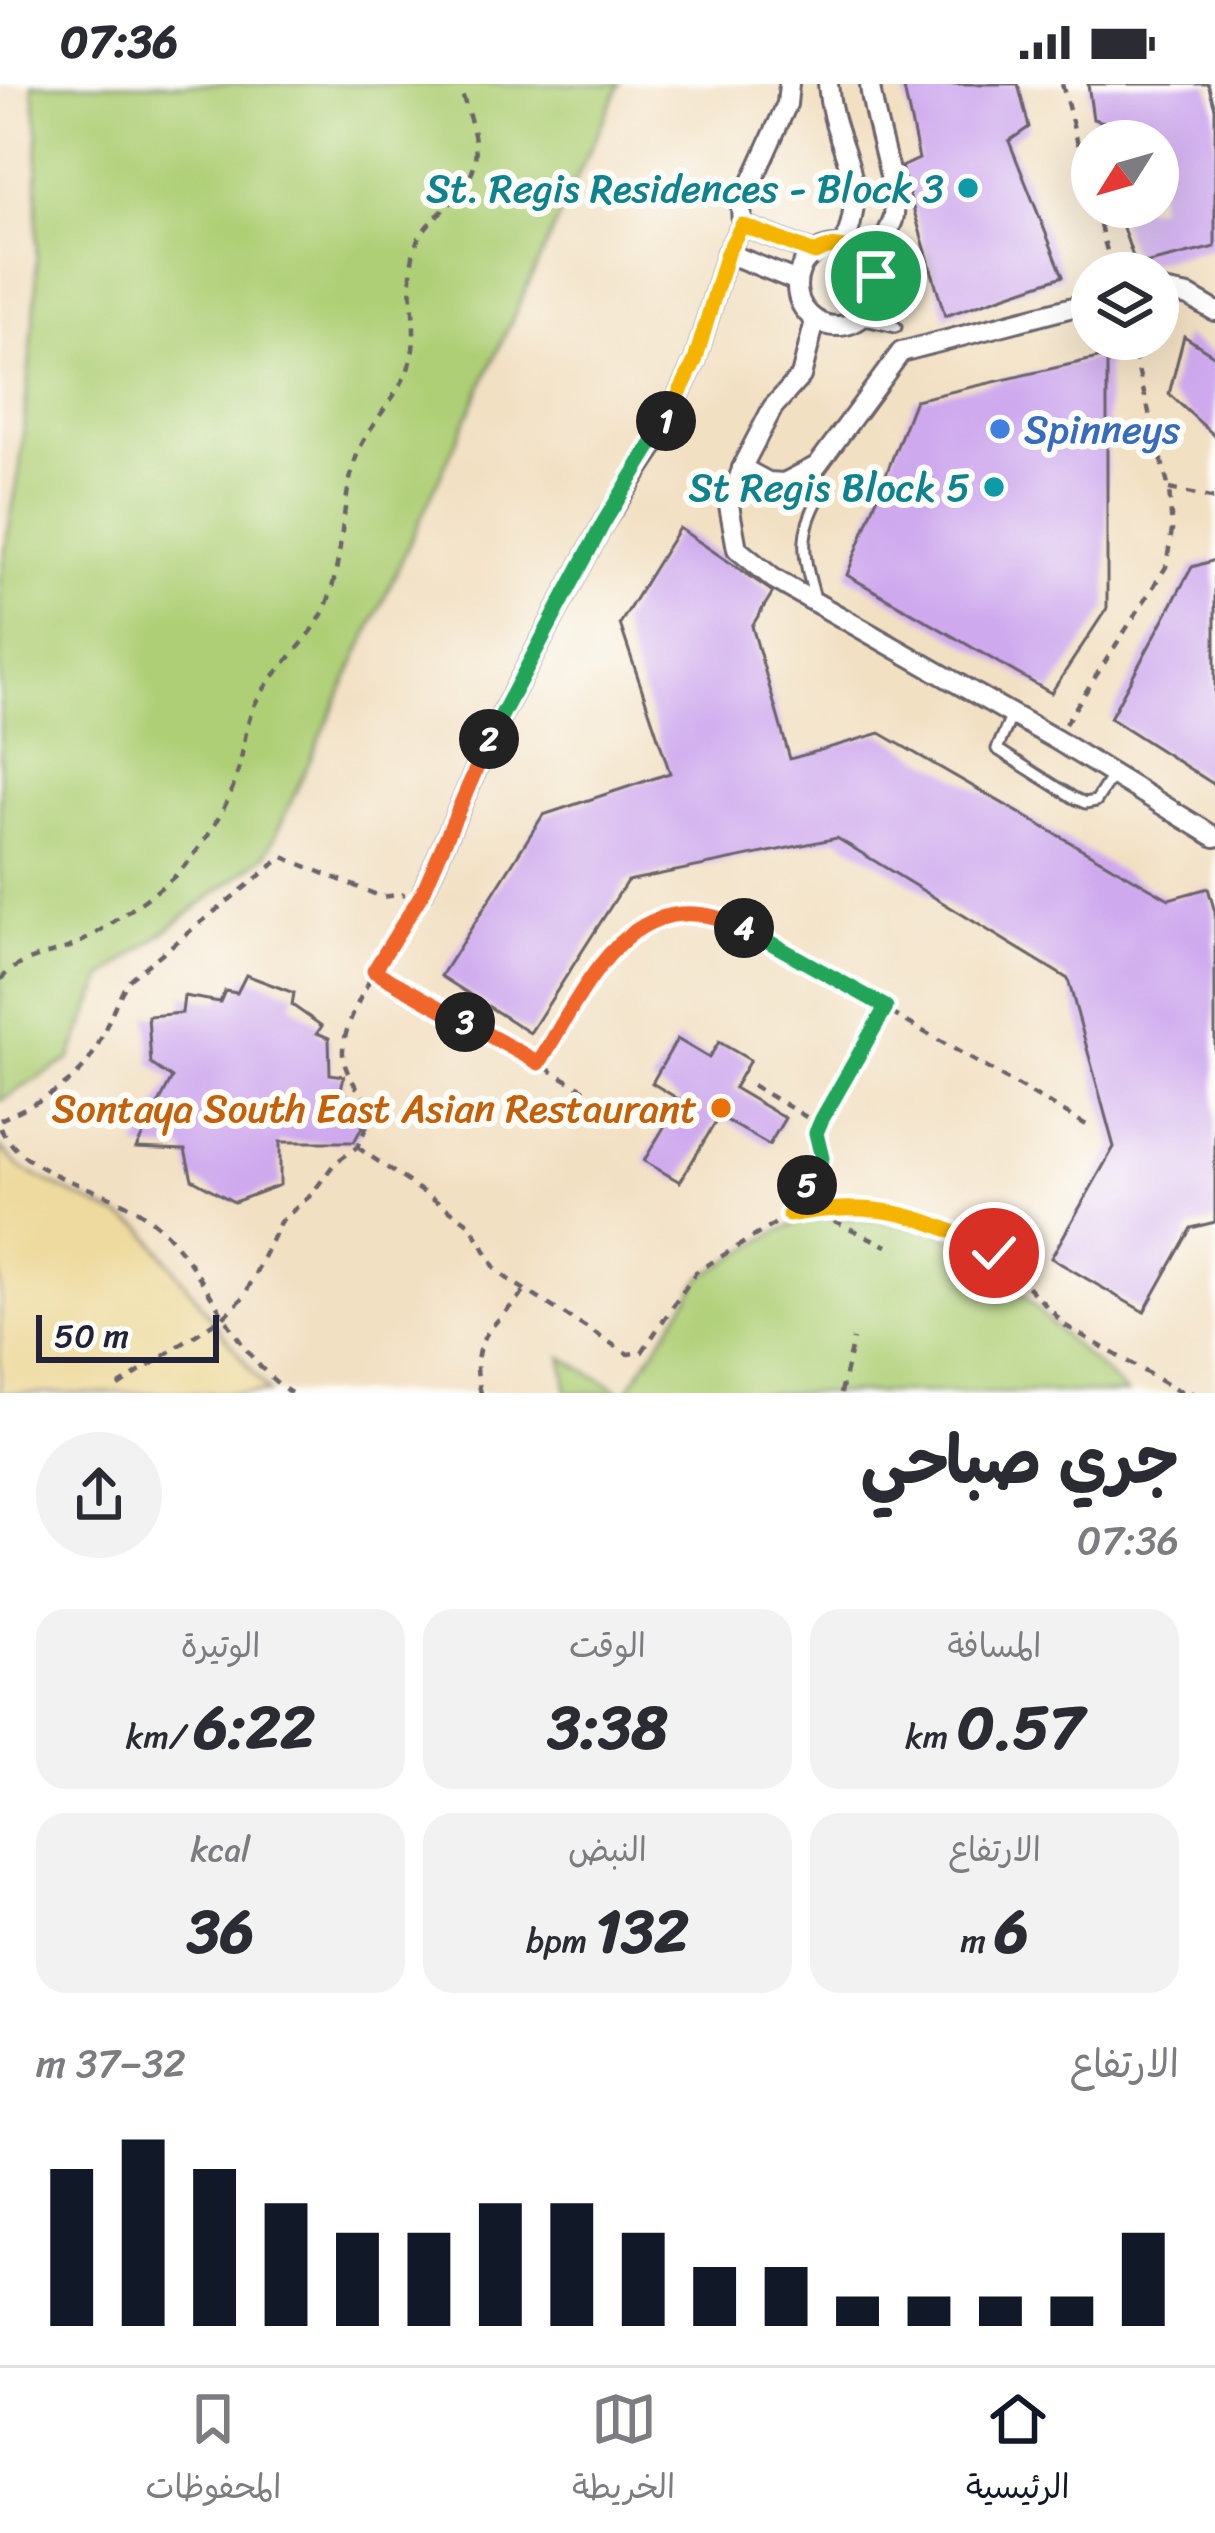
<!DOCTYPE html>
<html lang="ar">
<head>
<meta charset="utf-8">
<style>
	:root { --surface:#fff; --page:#f2f2f3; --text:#2b2b33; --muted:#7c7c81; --line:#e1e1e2; --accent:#111827 }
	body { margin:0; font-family:Sriracha,"Playpen Sans Arabic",sans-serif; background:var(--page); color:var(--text); direction:rtl; height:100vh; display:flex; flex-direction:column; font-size:45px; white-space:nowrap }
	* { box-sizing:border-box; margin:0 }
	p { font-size:39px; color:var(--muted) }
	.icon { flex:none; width:66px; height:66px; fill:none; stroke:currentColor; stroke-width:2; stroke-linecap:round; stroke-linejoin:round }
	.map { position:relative; height:1309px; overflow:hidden; direction:ltr }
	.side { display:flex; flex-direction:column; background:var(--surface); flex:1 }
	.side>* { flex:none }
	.needle { width:78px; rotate:233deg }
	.controls { position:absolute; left:1071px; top:36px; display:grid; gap:24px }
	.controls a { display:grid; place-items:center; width:108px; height:108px; border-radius:50%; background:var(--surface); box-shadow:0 12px 48px #0002; font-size:60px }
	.scale { position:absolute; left:36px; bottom:30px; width:183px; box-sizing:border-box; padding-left:12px; border:6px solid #22223b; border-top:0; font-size:33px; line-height:42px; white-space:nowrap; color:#22223b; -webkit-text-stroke:9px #fdfcf7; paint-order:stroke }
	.pin { position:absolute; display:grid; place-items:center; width:102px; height:102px; color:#fff; margin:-51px; border:6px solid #fff; border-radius:50%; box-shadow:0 3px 12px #0007 }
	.km { position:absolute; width:60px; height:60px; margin:-30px; border-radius:50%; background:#222; color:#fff; font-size:33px; line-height:60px; text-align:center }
	.round { display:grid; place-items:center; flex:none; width:126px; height:126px; border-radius:63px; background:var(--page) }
	.head { display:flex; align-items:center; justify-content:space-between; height:204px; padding:0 36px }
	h1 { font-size:66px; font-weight:700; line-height:90px }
	.stats { display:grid; grid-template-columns:repeat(3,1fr); gap:18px; height:204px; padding:12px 36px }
	.stats div { display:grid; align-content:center; border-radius:30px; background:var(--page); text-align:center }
	.stats b { font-size:60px; font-weight:700 }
	.stats small { font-size:33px; font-weight:400 }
	.stats p { font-size:33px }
	.chart { height:336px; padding:24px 36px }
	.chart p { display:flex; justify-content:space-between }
	.chart svg { width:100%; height:216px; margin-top:12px; stroke:var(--accent); stroke-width:6 }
	.status { display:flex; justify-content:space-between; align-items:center; height:84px; padding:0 60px; background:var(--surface); direction:ltr }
	.status svg { height:33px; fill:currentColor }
	.tab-bar { display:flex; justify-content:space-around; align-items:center; height:168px; border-top:3px solid var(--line); background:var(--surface); font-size:33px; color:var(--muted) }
	.tab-bar a { display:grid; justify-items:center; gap:6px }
	.tab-bar .on { color:var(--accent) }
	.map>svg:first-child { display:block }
	.green { fill:#afcf76; stroke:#687858; stroke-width:3 }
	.sand { fill:#eeda9e; stroke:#887e6c; stroke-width:3 }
	.building { fill:#cea9ee }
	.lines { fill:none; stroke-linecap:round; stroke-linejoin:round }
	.lane-casing { stroke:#6b646b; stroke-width:15 }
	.street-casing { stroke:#6b646b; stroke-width:24 }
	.path { stroke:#6b646b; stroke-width:4.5; stroke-dasharray:9 9; stroke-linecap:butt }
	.lane { stroke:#fff; stroke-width:9 }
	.street { stroke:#fff; stroke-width:18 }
	.split-1-casing { stroke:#fff; stroke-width:24 }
	.split-2-casing { stroke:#fff; stroke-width:24 }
	.split-3-casing { stroke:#fff; stroke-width:24 }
	.split-4-casing { stroke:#fff; stroke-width:24 }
	.split-5-casing { stroke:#fff; stroke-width:24 }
	.split-6-casing { stroke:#fff; stroke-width:24 }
	.split-1 { stroke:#f5b400; stroke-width:15 }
	.split-2 { stroke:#22a559; stroke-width:15 }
	.split-3 { stroke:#f0652b; stroke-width:15 }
	.split-4 { stroke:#f0652b; stroke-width:15 }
	.split-5 { stroke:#22a559; stroke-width:15 }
	.split-6 { stroke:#f5b400; stroke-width:15 }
	.culture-dot { fill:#0f9aa8; stroke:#fdfcf7; stroke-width:4.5 }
	.shop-dot { fill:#3f7fe0; stroke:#fdfcf7; stroke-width:4.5 }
	.food-dot { fill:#e8710a; stroke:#fdfcf7; stroke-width:4.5 }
	.labels { text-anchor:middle; stroke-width:12; stroke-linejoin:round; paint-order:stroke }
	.culture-label { font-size:39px; fill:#0d838f; stroke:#fdfcf7; text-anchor:end }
	.shop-label { font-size:39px; fill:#366cbe; stroke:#fdfcf7; text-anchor:start }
	.food-label { font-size:39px; fill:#c56008; stroke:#fdfcf7; text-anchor:end }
</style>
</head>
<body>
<div class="status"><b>07:36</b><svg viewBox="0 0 49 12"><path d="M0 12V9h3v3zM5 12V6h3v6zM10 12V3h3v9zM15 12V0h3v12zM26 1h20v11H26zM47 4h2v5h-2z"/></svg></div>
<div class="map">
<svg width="1215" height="1309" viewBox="0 0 1215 1309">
	<rect width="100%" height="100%" fill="#fdfcf7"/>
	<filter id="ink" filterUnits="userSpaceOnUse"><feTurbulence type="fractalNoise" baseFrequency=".00833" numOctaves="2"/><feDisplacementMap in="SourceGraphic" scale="24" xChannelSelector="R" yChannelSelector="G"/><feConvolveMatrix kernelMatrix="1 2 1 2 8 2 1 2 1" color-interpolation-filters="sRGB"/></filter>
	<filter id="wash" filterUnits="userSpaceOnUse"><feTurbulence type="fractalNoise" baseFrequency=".004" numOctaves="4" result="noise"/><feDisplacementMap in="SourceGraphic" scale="48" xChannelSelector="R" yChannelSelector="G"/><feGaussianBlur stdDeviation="2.7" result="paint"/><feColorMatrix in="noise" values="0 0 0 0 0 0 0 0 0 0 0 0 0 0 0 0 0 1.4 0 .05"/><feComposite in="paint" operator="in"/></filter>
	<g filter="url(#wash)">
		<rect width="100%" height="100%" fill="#f2e0c3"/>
		<g class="green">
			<path d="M32 0H620L267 770 103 894 70 975 0 1017V494L20 383 36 210 38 45Z"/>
			<path d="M828 1134C858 1135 909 1138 938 1148 986 1166 1016 1205 1052 1240 1076 1264 1102 1286 1127 1309H626L702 1193 776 1148 806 1135Z"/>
			<path d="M562 1273 623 1309H567Z"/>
		</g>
		<path class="sand" d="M0 1063 23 1086 143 1144 268 1309H0Z"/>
		<g id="blocks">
			<g class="building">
				<path d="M903 0H1018L1029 43 1009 57 1063 192 945 232 901 83 919 75Z"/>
				<path d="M1088 0H1208L1215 24V163L1136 182 1116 123H1158V57H1113L1108 39 1093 35Z"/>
				<path d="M1184 252 1215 272V352L1169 310Z"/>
				<path d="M1107 272V524L1051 609 847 491 915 316Z"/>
				<path d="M679 444 773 508 752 542 790 675 880 649 1169 815 1208 804 1215 828V1138L1191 1144 1144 1228 1051 1174 1114 1063 1068 895 837 754 627 797 530 949 441 892 543 731 670 689 620 540Z"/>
				<path d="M1215 476V701L1110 634 1192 483Z"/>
				<path d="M246 891 294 909 292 921 322 942 317 949 329 954 330 990 344 992 341 1005 367 1034 354 1058H280V1101L234 1118 192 1095 185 1066 136 1064 172 994 151 980 148 932 182 929 184 912 220 918 225 907 237 909Z"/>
				<path d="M677 955 709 974 719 958 750 976 734 1004 785 1034 769 1061 719 1032 680 1098 644 1077 680 1016 652 999Z"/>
			</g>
		</g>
	</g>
	<g filter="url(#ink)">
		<use href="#blocks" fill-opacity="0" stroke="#6b646b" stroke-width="3"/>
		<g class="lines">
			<defs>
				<g id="lane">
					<path d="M861 235 896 243"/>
					<path d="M816 518C802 470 797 447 825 404"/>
					<path d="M1012 631 997 665 1074 714 1085 719 1096 717 1113 690"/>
				</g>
				<g id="street">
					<path d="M828 0C833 68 873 91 843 163"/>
					<path d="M870 0C872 35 901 110 893 136 888 151 878 166 871 180"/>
					<path d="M742 141 815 169"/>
					<circle cx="837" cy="202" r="40"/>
					<path d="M727 169 797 197"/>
					<path d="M1158 206 1189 212 1215 227"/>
					<path d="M815 237 801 292 773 323 745 377 729 421 737 465 774 495 1055 655 1215 753"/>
					<path d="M742 384 768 398 784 399 817 382 901 268 1092 218"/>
					<path d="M423 808 490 653 604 438 653 364 695 277 727 169 742 141 741 122 787 20 789 0"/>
				</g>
			</defs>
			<use href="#lane" class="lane-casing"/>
			<use href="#street" class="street-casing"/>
			<g class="path">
				<path d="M1062 0 1092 112"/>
				<path d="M1095 123 1113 189"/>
				<path d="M1169 405 1215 415"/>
				<path d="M1065 640 1166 483 1172 446 1169 405 1130 255"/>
				<path d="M373 887 649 1042"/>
				<path d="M0 896C21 873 46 872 73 862 94 853 161 806 178 789 205 761 232 718 240 679 245 659 246 637 256 618 277 579 314 558 329 514 344 468 341 416 357 371 370 337 402 310 411 276 420 239 405 204 414 167 422 132 461 122 472 88 483 56 466 31 460 0"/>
				<path d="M539 979C575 920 610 828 692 829 707 829 724 837 738 841L1090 1043"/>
				<path d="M752 1001 820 1041"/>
				<path d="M0 1036C30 1021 67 1006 87 979 106 953 111 920 131 894L283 773 382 813 405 810"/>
				<path d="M0 1044C32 1101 110 1099 157 1141 210 1189 230 1269 291 1309"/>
				<path d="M357 1063 470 1140 495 1184 509 1196 628 1270 642 1268 696 1188 789 1131 822 1124H871L946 1142 995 1169 1066 1242 1178 1307 1193 1309"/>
				<path d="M822 1124 828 1134 887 1162"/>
				<path d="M789 1131 822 1074 816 1049 822 1035 885 925"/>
				<path d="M118 1302 223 1233 244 1213 280 1138 311 1111 334 1080 357 1063 374 1027C362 1010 344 991 343 970 341 935 392 857 411 827"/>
				<path d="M481 1309C467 1255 492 1245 525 1207"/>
				<path d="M841 1309 853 1255"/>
			</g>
			<use href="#lane" class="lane"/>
			<use href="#street" class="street"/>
		</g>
	</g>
	<g class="lines" filter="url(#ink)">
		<defs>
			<path id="split-1" d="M666 337 695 277 727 169 742 141 815 169C841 156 864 165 876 192"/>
			<path id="split-2" d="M489 655 604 438 666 337"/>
			<path id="split-3" d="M465 938 374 887 423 808 489 655"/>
			<path id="split-4" d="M465 938 539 979C587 901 632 790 744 844"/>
			<path id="split-5" d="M744 844 886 923 822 1035 816 1049 822 1074 807 1101"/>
			<path id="split-6" d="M807 1101 789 1131C870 1115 924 1129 994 1169"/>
		</defs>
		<use href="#split-1" class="split-1-casing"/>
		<use href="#split-2" class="split-2-casing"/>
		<use href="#split-3" class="split-3-casing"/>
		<use href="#split-4" class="split-4-casing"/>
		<use href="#split-5" class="split-5-casing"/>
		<use href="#split-6" class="split-6-casing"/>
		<use href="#split-1" class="split-1"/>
		<use href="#split-2" class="split-2"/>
		<use href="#split-3" class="split-3"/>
		<use href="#split-4" class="split-4"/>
		<use href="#split-5" class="split-5"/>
		<use href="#split-6" class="split-6"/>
	</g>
	<g class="culture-dot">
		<circle cx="968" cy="104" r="12"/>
		<circle cx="994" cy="403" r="12"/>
	</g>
	<circle class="shop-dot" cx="1000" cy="345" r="12"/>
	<circle class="food-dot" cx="721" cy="1024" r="12"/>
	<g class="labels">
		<g class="culture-label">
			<text x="944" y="118">St. Regis Residences - Block 3</text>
			<text x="970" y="417">St Regis Block 5</text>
		</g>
		<g class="shop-label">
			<text x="1024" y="359">Spinneys</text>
		</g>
		<g class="food-label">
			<text x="697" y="1038">Sontaya South East Asian Restaurant</text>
		</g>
	</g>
</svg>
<div class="controls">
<a><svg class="needle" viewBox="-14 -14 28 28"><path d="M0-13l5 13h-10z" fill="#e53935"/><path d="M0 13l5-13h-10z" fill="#7c7c81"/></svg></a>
<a><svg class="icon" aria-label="layers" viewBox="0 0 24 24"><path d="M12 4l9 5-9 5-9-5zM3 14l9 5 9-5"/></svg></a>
</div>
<div class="scale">50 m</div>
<div class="pin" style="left:876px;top:192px;background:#1e9e55"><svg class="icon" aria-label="arrive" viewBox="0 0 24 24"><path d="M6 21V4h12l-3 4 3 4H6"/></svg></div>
<div class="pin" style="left:994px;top:1169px;background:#d93025"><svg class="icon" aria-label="check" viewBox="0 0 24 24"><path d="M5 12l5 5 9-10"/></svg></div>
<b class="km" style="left:666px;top:337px">1</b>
<b class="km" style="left:489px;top:655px">2</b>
<b class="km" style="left:465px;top:938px">3</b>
<b class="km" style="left:744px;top:844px">4</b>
<b class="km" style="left:807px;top:1101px">5</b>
</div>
<section class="side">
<div class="head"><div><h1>جري صباحي</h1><p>07:36</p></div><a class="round"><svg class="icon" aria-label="share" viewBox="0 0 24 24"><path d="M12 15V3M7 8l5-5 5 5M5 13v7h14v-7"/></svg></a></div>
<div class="stats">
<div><p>المسافة</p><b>0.57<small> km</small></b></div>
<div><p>الوقت</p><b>3:38</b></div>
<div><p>الوتيرة</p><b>6:22<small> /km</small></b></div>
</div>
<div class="stats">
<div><p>الارتفاع</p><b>6<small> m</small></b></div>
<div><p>النبض</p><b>132<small> bpm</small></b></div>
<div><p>kcal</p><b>36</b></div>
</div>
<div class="chart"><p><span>الارتفاع</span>32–37 m</p>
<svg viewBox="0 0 160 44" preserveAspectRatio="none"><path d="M5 44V12M15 44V6M25 44V12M35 44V19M45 44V25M55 44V25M65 44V19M75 44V19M85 44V25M95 44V32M105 44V32M115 44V38M125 44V38M135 44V38M145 44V38M155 44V25"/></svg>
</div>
</section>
<nav class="tab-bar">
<a class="on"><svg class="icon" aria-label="home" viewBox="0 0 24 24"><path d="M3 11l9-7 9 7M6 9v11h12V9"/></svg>الرئيسية</a>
<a><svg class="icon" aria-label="map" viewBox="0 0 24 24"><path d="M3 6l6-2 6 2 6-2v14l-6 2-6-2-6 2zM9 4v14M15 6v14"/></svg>الخريطة</a>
<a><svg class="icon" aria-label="saved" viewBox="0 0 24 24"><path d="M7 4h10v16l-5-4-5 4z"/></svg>المحفوظات</a>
</nav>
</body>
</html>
